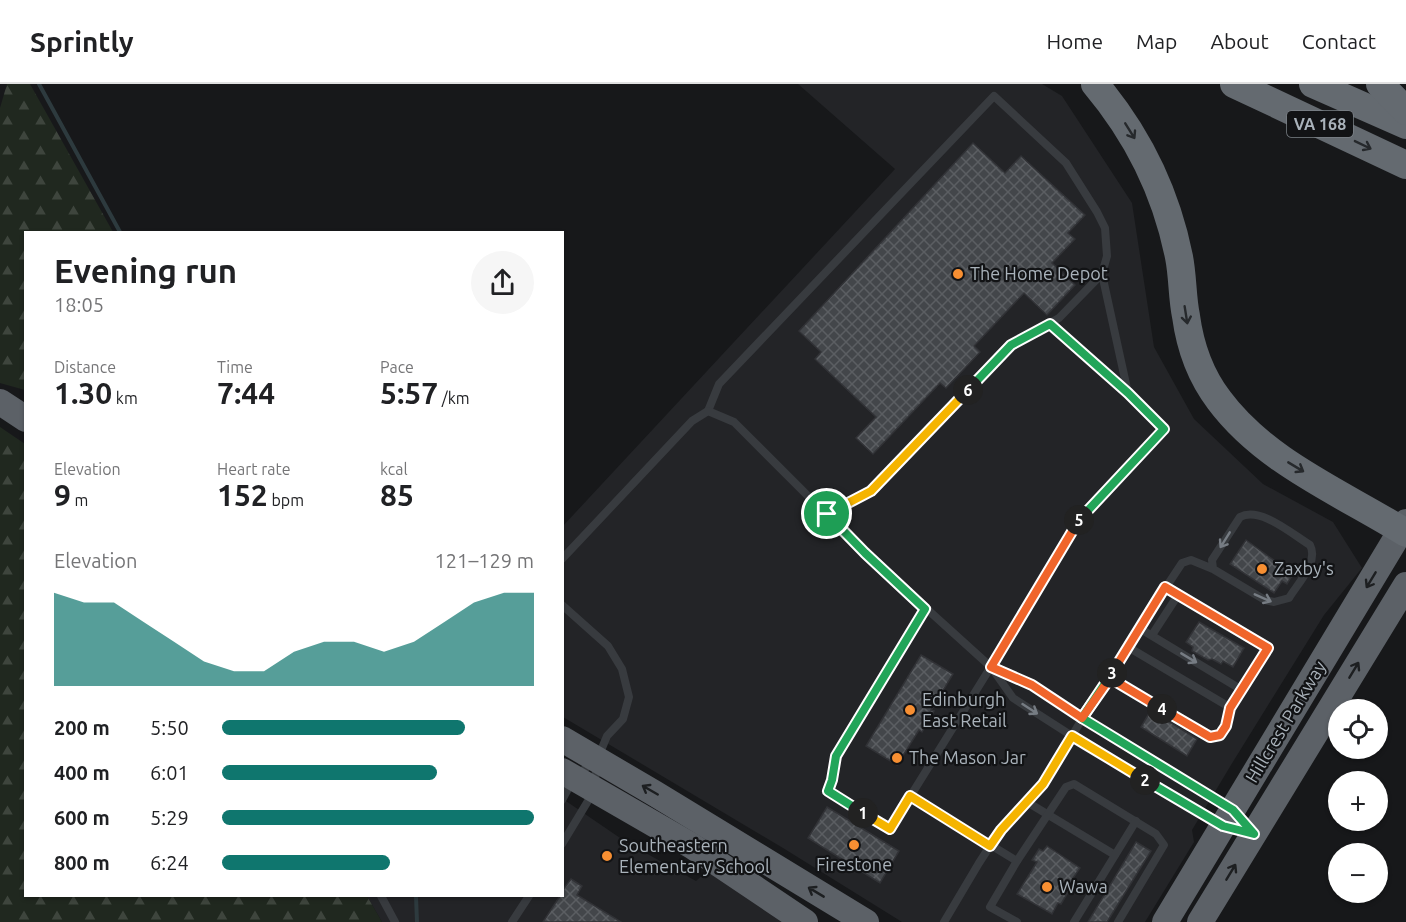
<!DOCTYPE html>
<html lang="en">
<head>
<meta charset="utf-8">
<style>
	:root { --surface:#fff; --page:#f6f6f6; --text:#202124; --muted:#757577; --line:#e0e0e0; --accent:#0f766e }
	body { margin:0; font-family:Ubuntu,sans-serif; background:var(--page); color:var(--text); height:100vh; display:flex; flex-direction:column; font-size:22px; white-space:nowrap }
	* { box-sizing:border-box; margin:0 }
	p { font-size:20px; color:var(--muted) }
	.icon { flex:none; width:33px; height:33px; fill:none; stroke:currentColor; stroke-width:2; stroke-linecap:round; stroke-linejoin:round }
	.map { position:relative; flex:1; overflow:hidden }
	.details { position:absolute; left:24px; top:147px; width:540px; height:666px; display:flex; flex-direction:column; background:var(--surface); border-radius:0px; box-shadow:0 2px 4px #0004 }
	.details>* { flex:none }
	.tools { position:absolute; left:1328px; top:615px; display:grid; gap:12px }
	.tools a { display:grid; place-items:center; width:60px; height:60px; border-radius:50%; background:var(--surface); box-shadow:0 2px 4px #0004; font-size:30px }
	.pin { position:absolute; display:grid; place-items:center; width:51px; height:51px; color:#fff; margin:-26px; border:3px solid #fff; border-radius:50%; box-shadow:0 2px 6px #0007 }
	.km { position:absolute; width:30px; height:30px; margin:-15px; border-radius:50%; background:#222; color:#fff; font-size:16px; line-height:30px; text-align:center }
	.round { display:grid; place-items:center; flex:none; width:63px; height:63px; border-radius:32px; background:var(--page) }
	.head { display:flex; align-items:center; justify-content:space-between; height:102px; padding:0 30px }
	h1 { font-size:33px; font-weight:700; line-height:45px }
	.metrics { display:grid; grid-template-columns:repeat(3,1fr); gap:9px; height:102px; padding:6px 30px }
	.metrics div { display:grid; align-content:center }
	.metrics b { font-size:30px; font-weight:700 }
	.metrics small { font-size:16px; font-weight:400 }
	.metrics p { font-size:16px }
	.chart { height:168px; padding:12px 30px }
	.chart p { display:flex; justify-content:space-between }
	.chart svg { width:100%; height:108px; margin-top:6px; fill:var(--accent); opacity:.7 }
	ul { padding:0 30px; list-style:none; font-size:20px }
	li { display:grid; grid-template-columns:96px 72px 1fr; align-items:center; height:45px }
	li i { height:15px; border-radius:8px; background:var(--accent) }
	header { display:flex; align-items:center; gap:36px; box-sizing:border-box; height:84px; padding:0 30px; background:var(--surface); border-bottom:2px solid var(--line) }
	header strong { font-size:28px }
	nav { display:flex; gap:33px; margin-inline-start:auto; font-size:21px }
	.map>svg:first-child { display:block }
	.built { fill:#232427 }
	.forest { fill:url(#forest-firs) }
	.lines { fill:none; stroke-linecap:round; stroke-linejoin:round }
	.stream { stroke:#2d3a3e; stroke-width:4 }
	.building { fill:url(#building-cross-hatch); stroke:#313236; stroke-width:1.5 }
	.service { stroke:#383b3f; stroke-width:8 }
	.trunk { stroke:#5c6167; stroke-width:26 }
	.motorway { stroke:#646a70; stroke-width:28 }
	.oneway { stroke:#26292c }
	.oneway2 { stroke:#767c83 }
	.oneway3 { stroke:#1d1f21 }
	.split-1-casing { stroke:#fff; stroke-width:12 }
	.split-2-casing { stroke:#fff; stroke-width:12 }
	.split-3-casing { stroke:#fff; stroke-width:12 }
	.split-4-casing { stroke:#fff; stroke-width:12 }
	.split-5-casing { stroke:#fff; stroke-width:12 }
	.split-6-casing { stroke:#fff; stroke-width:12 }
	.split-7-casing { stroke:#fff; stroke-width:12 }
	.split-1 { stroke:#22a559; stroke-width:8 }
	.split-2 { stroke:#f5b400; stroke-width:8 }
	.split-3 { stroke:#22a559; stroke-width:8 }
	.split-4 { stroke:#f0652b; stroke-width:8 }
	.split-5 { stroke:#f0652b; stroke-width:8 }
	.split-6 { stroke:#22a559; stroke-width:8 }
	.split-7 { stroke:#f5b400; stroke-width:8 }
	.poi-dot { fill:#f78f32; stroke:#121315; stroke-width:2 }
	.labels { text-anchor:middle; stroke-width:4.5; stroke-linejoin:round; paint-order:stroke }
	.shield { fill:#121315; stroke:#7c8288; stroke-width:1.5 }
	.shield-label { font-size:16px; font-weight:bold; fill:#a9b2ba }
	.poi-label { font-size:18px; fill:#a9b2ba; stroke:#121315; text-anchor:start }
	.street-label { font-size:18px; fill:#a9b2ba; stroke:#121315 }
</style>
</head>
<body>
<header>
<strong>Sprintly</strong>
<nav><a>Home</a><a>Map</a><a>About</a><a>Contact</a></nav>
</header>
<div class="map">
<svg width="1406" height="838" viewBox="0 0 1406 838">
	<defs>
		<pattern id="forest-firs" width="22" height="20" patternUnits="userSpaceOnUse" patternTransform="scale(1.5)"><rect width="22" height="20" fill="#20281f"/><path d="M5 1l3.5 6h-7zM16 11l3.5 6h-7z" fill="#3e453d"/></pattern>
		<pattern id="building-cross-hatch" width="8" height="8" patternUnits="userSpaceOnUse" patternTransform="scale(1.5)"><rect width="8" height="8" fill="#43464a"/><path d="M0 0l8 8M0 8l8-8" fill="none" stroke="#5b5e62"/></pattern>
	</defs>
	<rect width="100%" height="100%" fill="#17181a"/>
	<g class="built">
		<path d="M798 0H1042L1062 12 1132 119 1154 263 1194 335 1263 400 1333 438 1362 484 1324 531 1231 681 1192 746 1194 758 1145 838H902L783 764 563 633 562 443 895 85Z"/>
		<path d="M563 715 626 758 696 797 707 787 786 838H382L367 812H562Z"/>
	</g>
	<g class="forest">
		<path d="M7 0H30L113 148H26L25 306 0 299V24Z"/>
		<path d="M0 343 25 360 26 812H367L382 838H0Z"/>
	</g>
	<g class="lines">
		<g class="stream">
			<path d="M39 0 120 148"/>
			<path d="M416 812 417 838"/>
		</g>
	</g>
	<g class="building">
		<path d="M973 59 1005 89 1021 72 1085 131 1068 149 1075 155 1052 179 1075 201 1047 231 1024 209 974 262 980 268 946 304 940 299 873 370 856 354 876 333 815 275 821 268 799 247Z"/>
		<path d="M1246 456 1293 490 1287 500 1282 497 1274 509 1230 480Z"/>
		<path d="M1199 538 1244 564 1233 583 1223 577 1221 580 1212 575 1208 576 1192 567 1193 563 1186 558Z"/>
		<path d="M921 571 953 590 931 626 934 627 922 648 919 646 897 681 866 662Z"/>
		<path d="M1151 626 1197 655 1187 672 1141 643Z"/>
		<path d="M827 723 899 767 880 799 808 754Z"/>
		<path d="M1136 758 1151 767 1107 838H1088Z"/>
		<path d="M1047 762 1080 784 1073 794 1076 795 1061 820 1058 819 1052 830 1017 810 1037 778 1032 776 1039 765 1043 767Z"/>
		<path d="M571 795 582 802 577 811 621 838H543L560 812H562V807Z"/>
	</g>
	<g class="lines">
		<g class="service">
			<path d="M1050 240 1127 308"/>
			<path d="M708 327 719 300 994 12 1066 79 1097 128 1105 144 1107 172 1102 190 1059 234 1011 261 871 407 827 430"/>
			<path d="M562 475 692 337 708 327 734 338 865 469 991 583 1013 614 1108 675 1223 742 1250 749"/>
			<path d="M562 521 608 562 622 585 629 613 623 635 607 652 597 676 594 707 562 760"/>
			<path d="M925 524 841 662C834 677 834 692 828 707L890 745 1005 560 1082 431 1164 345 1128 309 1102 190"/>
			<path d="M1139 544 1242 606 1268 564 1165 503"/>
			<path d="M1152 551 1178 511"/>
			<path d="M1128 563 1231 624 1242 606"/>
			<path d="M992 584 1032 601 1082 635 1233 726 1252 747"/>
			<path d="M1109 594 1210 653 1220 651 1226 642 1231 624"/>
			<path d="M910 712 1017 777"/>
			<path d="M562 716 574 694 593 678"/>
			<path d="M1027 718 1115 771"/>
			<path d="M381 812 395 838"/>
			<path d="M512 838 529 812"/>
			<path d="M944 838 979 779 1001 745 1043 701 1082 635 1109 594 1139 544 1182 479 1191 476 1213 485 1265 516 1274 518 1289 514C1298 499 1319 478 1310 461 1292 450 1260 422 1240 433L1212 476 1213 485"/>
			<path d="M1017 838 990 823 1017 777 1066 703 1074 700 1156 750 1164 761 1118 838"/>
			<path d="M1074 838 1136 737"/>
		</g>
		<g class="trunk">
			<path d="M0 318 26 335"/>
			<path d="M562 655 654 709 866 838"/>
			<path d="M562 687 692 762 805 838"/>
			<path d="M1165 838 1406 438"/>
			<path d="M1200 838 1406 501"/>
		</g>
		<g class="motorway">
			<path d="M1095 0C1138 51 1166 108 1179 173 1183 193 1182 213 1186 232 1190 262 1200 291 1219 316 1265 378 1342 409 1406 449"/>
			<path d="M1234 0 1406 81"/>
			<path d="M1313 0 1406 41"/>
			<path d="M1380 0 1406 27"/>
		</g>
	</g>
	<defs><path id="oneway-shaft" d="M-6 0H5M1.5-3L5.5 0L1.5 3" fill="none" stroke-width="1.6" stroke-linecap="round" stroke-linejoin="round" transform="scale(1.5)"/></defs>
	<g class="oneway">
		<use href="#oneway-shaft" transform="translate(1130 47) rotate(58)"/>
		<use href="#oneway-shaft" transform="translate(1363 61) rotate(26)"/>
		<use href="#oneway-shaft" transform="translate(1186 231) rotate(81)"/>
		<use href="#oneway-shaft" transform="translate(1296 383) rotate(31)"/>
	</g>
	<g class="oneway2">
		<use href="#oneway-shaft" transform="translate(1225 456) rotate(122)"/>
		<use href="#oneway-shaft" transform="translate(1263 514) rotate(24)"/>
		<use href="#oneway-shaft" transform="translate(1189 574) rotate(31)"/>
		<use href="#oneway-shaft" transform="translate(1030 625) rotate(33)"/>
	</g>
	<g class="oneway3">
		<use href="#oneway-shaft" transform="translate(1371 496) rotate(121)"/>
		<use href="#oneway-shaft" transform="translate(1354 586) rotate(-59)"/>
		<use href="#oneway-shaft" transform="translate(650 706) rotate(-150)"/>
		<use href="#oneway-shaft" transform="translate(1231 788) rotate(-59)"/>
		<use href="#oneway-shaft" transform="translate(816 808) rotate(-149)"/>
	</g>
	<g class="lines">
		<defs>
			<path id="split-1" d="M827 430 865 469 925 525 836 672 832 696 828 707 863 729"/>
			<path id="split-2" d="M863 729 890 745 910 712 990 762 1001 746 1043 700 1072 652 1145 696"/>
			<path id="split-3" d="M1112 589 1082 634 1233 726 1254 750 1223 742 1145 696"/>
			<path id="split-4" d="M1112 589 1165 503 1268 564 1230 624 1226 642 1220 651 1210 653 1162 625"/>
			<path id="split-5" d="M1079 436 991 583 1032 601 1082 634 1110 594 1162 625"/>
			<path id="split-6" d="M968 306 1011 261 1050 240 1128 309 1164 345 1079 436"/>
			<path id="split-7" d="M827 430 871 407 968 306"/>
		</defs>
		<use href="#split-1" class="split-1-casing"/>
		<use href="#split-2" class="split-2-casing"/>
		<use href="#split-3" class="split-3-casing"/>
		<use href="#split-4" class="split-4-casing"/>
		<use href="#split-5" class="split-5-casing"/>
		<use href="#split-6" class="split-6-casing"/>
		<use href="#split-7" class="split-7-casing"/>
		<use href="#split-1" class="split-1"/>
		<use href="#split-2" class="split-2"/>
		<use href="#split-3" class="split-3"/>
		<use href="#split-4" class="split-4"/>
		<use href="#split-5" class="split-5"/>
		<use href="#split-6" class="split-6"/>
		<use href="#split-7" class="split-7"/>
	</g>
	<g class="poi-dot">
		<circle cx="958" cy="190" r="6"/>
		<circle cx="1262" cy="485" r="6"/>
		<circle cx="910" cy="626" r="6"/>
		<circle cx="897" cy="674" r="6"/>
		<circle cx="854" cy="761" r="6"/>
		<circle cx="607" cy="772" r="6"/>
		<circle cx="1047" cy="803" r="6"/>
	</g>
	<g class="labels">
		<rect class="shield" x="1287" y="27" width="66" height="26" rx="4.5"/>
		<g class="shield-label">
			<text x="1320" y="46">VA 168</text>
		</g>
		<g class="poi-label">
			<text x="970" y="196">The Home Depot</text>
			<text x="1274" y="491">Zaxby's</text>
			<text x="922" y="622">Edinburgh<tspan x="922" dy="21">East Retail</tspan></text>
			<text x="909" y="680">The Mason Jar</text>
			<text x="619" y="768">Southeastern<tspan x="619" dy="21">Elementary School</tspan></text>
			<text x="854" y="787" text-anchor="middle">Firestone</text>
			<text x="1059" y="809">Wawa</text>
		</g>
		<g class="street-label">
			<text transform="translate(1286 638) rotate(-59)" y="6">Hillcrest Parkway</text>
		</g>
	</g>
</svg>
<div class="tools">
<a><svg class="icon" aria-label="locate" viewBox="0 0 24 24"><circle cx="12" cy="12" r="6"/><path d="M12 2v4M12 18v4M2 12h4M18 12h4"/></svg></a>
<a>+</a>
<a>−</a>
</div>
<div class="pin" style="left:827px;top:430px;background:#1e9e55"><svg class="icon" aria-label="arrive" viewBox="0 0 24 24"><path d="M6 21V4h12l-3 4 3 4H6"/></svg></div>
<b class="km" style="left:863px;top:729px">1</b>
<b class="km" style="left:1145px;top:696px">2</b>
<b class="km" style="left:1112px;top:589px">3</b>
<b class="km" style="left:1162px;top:625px">4</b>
<b class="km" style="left:1079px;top:436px">5</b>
<b class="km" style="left:968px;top:306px">6</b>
<section class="details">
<div class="head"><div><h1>Evening run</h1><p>18:05</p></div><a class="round"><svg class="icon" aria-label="share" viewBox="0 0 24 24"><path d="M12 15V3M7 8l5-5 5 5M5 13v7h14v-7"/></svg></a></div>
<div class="metrics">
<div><p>Distance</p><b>1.30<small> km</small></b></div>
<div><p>Time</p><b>7:44</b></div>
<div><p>Pace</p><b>5:57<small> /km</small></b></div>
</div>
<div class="metrics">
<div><p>Elevation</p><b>9<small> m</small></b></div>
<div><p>Heart rate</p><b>152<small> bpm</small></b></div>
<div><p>kcal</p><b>85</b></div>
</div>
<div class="chart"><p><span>Elevation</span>121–129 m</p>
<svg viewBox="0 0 160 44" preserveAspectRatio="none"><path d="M0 44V6L10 10L20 10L30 18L40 26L50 34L60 38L70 38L80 30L90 26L100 26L110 30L120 26L130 18L140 10L150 6L160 6V44z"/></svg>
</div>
<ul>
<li><b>200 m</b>5:50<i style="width:78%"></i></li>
<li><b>400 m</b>6:01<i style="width:69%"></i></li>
<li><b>600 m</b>5:29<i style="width:100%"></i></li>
<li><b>800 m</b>6:24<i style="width:54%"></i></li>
</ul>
</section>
</div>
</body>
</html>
